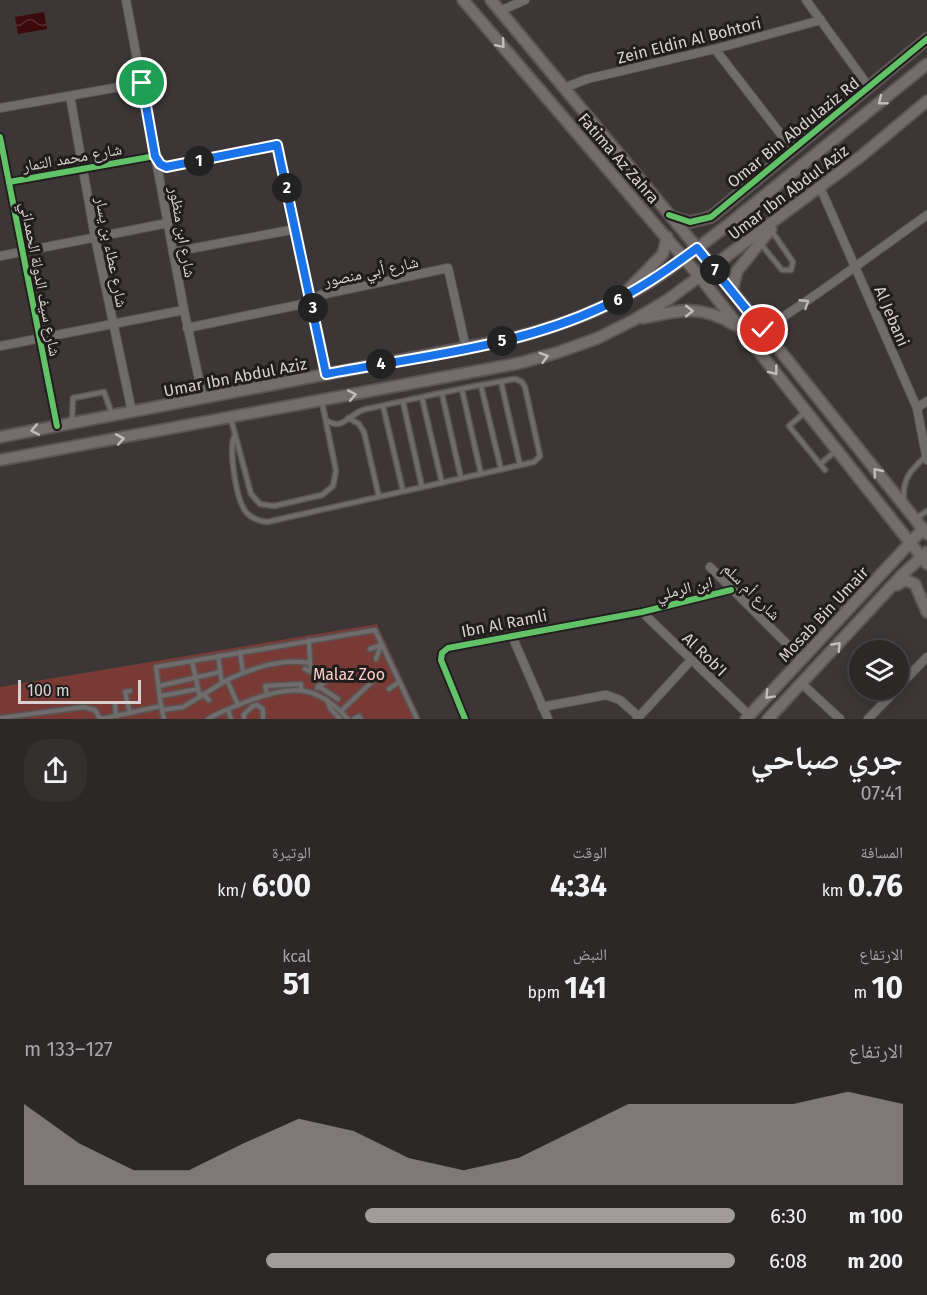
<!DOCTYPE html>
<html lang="ar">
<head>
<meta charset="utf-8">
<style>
	:root { --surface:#2d2828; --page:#353030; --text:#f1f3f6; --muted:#a7a6a8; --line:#484445; --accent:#a19b9a }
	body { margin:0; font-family:"Fira Sans","Noto Naskh Arabic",sans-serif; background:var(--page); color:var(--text); direction:rtl; height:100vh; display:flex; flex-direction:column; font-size:22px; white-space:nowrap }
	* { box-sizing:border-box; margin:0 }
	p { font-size:20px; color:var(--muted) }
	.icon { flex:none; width:33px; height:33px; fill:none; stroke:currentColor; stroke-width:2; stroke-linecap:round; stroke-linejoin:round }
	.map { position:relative; height:719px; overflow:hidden; direction:ltr }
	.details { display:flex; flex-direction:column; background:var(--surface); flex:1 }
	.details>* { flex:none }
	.controls { position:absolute; left:849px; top:640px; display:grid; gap:12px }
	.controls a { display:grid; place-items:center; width:60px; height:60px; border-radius:50%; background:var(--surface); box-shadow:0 3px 15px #0003,0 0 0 2px var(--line); font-size:30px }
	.scale { position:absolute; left:18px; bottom:15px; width:123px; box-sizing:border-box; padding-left:6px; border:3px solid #d8d1d0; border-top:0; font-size:16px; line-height:21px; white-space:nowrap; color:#d8d1d0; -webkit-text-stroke:4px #221d1d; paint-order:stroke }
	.pin { position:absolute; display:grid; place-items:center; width:51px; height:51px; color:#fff; margin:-26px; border:3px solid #fff; border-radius:50%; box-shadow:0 2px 6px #0007 }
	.km { position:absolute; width:30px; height:30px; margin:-15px; border-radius:50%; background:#222; color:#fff; font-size:16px; line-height:30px; text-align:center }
	.round { display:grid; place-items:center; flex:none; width:63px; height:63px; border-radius:24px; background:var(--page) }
	.overview { display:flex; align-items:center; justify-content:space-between; height:102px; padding:0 24px }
	h1 { font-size:33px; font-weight:700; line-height:45px }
	.stats { display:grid; grid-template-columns:repeat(3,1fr); gap:9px; height:102px; padding:6px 24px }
	.stats div { display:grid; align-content:center }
	.stats b { font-size:30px; font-weight:700 }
	.stats small { font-size:16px; font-weight:400 }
	.stats p { font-size:16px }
	.chart { height:168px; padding:12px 24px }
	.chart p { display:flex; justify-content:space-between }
	.chart svg { width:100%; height:108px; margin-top:6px; fill:var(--accent); opacity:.7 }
	ul { padding:0 24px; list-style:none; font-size:20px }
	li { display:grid; grid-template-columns:96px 72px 1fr; align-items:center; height:45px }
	li i { height:15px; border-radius:8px; background:var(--accent) }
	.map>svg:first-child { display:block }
	.green { fill:#793a35 }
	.water { fill:url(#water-waves) }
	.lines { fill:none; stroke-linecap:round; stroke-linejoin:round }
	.lane-casing { stroke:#5a5554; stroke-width:7 }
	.street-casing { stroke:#5a5554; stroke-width:10 }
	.secondary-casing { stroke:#5a5554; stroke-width:14 }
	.lane { stroke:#716c6c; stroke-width:4 }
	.street { stroke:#716c6c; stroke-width:8 }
	.secondary { stroke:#756d6c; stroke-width:10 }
	.cycleway-casing { stroke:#221d1d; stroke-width:10 }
	.cycleway { stroke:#61c268; stroke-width:6 }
	.oneway { stroke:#c4bdbc }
	.oneway2 { stroke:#beb8b7 }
	.route-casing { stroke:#fff; stroke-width:12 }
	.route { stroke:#1a73e8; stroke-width:8 }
	.labels { text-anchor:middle; stroke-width:6; stroke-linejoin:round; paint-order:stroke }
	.street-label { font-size:16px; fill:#d8d1d0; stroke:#221d1d }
	.park-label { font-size:16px; fill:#fccdc8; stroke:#221d1d }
</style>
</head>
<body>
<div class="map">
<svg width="927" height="719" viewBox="0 0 927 719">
	<defs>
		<pattern id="water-waves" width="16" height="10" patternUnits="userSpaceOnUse" patternTransform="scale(1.5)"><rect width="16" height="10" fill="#3c0a0a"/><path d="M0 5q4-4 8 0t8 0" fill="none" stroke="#572d2d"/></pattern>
	</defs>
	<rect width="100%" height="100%" fill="#3c3636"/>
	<path class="green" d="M377 624 421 719H0V687Z"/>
	<path class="water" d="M44 12 47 29 18 34 15 17Z"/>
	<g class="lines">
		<defs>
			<g id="lane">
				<path d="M760 243 782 270H791L793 262 771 230"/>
				<path d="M501 382 520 465"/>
				<path d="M481 386 501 469"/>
				<path d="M462 390 481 474"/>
				<path d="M442 394 461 478"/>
				<path d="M422 398 442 483"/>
				<path d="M403 402 422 487"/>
				<path d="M383 406 403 491"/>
				<path d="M804 413 789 426 825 470"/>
				<path d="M348 418 359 424 364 432 379 497"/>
				<path d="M231 419 251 494 260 504 274 506 322 495 333 486 336 471 322 402"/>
				<path d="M72 423 73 398 104 392 112 414"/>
				<path d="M234 437C229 451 236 500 246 512 251 518 259 521 267 522L534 462 540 456 525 387 522 382 516 379C468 386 414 399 366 409 349 413 343 432 326 420"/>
				<path d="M820 464 836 451"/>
				<path d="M904 500C902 479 911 470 925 457"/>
				<path d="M915 519 927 511"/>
				<path d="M309 640 310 663"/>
				<path d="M370 649 381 645"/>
				<path d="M240 652 243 672"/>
				<path d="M218 656 222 683"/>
				<path d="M376 659 381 645"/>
				<path d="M192 661 200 697"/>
				<path d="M227 680C253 668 281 658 310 663L311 672 305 669"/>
				<path d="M159 686 220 672"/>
				<path d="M318 686 338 699"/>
				<path d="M317 688 329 679"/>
				<path d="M389 689 399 682"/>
				<path d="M267 694 265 686 301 684V689"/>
				<path d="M204 695 209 700"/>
				<path d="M161 696 198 689"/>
				<path d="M327 700 330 708 340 719"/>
				<path d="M115 705 116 715"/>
				<path d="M161 706 156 667 375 630 417 719"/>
				<path d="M253 706 257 705 263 709V719"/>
				<path d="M162 710 183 707 227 680 238 705"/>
				<path d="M228 710 231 719"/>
				<path d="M341 711 377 677"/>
				<path d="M130 713 125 692 130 691"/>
				<path d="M0 718 84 707 95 710 100 719"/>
				<path d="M101 719 161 706 164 719"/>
				<path d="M208 719C221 711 236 706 251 700 292 685 316 684 348 719"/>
				<path d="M244 719V714L253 706"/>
				<path d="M354 719 359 716 361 719"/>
			</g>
			<g id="street">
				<path d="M126 0 184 310 203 398"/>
				<path d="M806 0 869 87"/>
				<path d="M500 11 525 0"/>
				<path d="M715 49 793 150"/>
				<path d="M564 88 587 79 715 49 821 20"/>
				<path d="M70 96 95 237 132 412"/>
				<path d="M0 108 142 83"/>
				<path d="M0 137 57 426"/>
				<path d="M9 182 155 156 161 164 166 167 277 145 326 374"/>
				<path d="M820 187 917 408 927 460"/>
				<path d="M173 252 296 229"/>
				<path d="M0 256 168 223"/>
				<path d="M187 328 312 302 320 295 448 268 466 348"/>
				<path d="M763 330C820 294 872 254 927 215"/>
				<path d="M0 346 184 310"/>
				<path d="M917 408 927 401"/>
				<path d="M710 567 802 659"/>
				<path d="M642 612 749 715"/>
				<path d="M512 636 548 719"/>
				<path d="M801 683 840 719"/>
				<path d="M898 687 927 657"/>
				<path d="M542 707 606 695 620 700 639 717"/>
				<path d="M465 719 441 660 442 653 448 648 642 612 731 590"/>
				<path d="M637 719 691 660"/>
				<path d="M868 719 896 690"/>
			</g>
			<g id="secondary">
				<path d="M463 0 699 276 927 564"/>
				<path d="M491 0 713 267 927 534"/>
				<path d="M672 217 690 222 711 217 927 39"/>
				<path d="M732 291 737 271 771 229"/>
				<path d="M625 293 663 254 667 237"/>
				<path d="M643 318C679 310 702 304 735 325"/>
				<path d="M0 437 509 339C558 327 606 309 650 282 677 265 702 244 728 225L927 64"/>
				<path d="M0 460 520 363 559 352 598 338 634 320 669 299 860 157 927 101"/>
				<path d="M897 585 905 580 915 584 927 612"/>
				<path d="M746 719 923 529"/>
				<path d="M768 719 902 575 927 552"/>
			</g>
		</defs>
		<use href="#lane" class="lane-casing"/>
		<use href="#street" class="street-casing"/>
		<use href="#secondary" class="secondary-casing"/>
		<use href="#lane" class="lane"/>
		<use href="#street" class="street"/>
		<use href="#secondary" class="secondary"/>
		<defs>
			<g id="cycleway">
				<path d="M0 137 57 426"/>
				<path d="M9 182 155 156 161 164 166 167 277 145 326 374"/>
				<path d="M669 215 690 222 711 217 927 39"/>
				<path d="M465 719 441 660 442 653 448 648 642 612 731 590"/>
			</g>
		</defs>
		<use href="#cycleway" class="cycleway-casing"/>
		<use href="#cycleway" class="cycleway"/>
	</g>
	<defs><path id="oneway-chevron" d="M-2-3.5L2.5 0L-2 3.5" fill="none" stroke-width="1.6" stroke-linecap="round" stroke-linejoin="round" transform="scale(1.5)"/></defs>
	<g class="oneway">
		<use href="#oneway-chevron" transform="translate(501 44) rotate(49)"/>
		<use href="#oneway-chevron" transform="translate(882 101) rotate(141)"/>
		<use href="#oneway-chevron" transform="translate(689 311)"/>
		<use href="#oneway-chevron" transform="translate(544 357) rotate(-16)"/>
		<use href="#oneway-chevron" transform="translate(774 371) rotate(52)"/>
		<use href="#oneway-chevron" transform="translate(352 395) rotate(-11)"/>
		<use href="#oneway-chevron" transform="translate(35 430) rotate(169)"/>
		<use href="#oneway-chevron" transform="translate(120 439) rotate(-10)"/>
		<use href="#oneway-chevron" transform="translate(877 472) rotate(-129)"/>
		<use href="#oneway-chevron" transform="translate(837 646) rotate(-47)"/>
		<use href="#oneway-chevron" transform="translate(769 695) rotate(133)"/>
	</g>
	<use class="oneway2" href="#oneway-chevron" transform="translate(805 303) rotate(-33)"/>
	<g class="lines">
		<defs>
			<path id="route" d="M142 83 155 156 160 164 166 167 277 145 326 374C417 357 516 347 600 308 636 292 666 271 697 248L763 330"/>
		</defs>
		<use href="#route" class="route-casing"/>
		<use href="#route" class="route"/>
	</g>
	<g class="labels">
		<g class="street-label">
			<text transform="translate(689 40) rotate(-14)" y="6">Zein Eldin Al Bohtori</text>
			<text transform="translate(793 132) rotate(-39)" y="6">Omar Bin Abdulaziz Rd</text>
			<text transform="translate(72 157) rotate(-10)" y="6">شارع محمد التمار</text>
			<text transform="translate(619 158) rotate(49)" y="6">Fatima Az Zahra</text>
			<text transform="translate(788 192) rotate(-37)" y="6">Umar Ibn Abdul Aziz</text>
			<text transform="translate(183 232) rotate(80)" y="6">شارع ابن منظور</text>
			<text transform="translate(112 252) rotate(79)" y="6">شارع عطاء بن يسار</text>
			<text transform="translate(371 271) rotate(-12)" y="6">شارع أبي منصور</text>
			<text transform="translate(41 279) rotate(79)" y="6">شارع سيف الدولة الحمداني</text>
			<text transform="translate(892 316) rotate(67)" y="6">Al Jebani</text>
			<text transform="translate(235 377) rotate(-11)" y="6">Umar Ibn Abdul Aziz</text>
			<text transform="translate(684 588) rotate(-14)" y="6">ابن الرملي</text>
			<text transform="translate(752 591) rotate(45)" y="6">شارع أم سلم</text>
			<text transform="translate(823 614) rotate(-47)" y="6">Mosab Bin Umair</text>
			<text transform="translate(504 623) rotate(-11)" y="6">Ibn Al Ramli</text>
			<text transform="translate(705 654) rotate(44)" y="6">Al Rob'I</text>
		</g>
		<g class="park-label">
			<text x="349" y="680">Malaz Zoo</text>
		</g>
	</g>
</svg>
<div class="controls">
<a><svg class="icon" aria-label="layers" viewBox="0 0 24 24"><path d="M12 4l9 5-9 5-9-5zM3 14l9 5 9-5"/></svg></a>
</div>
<div class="scale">100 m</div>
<div class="pin" style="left:142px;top:83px;background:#1e9e55"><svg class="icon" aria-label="arrive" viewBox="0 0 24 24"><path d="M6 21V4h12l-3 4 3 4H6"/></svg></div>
<div class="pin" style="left:763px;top:330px;background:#d93025"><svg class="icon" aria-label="check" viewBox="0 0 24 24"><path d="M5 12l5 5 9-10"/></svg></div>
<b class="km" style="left:199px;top:161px">1</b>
<b class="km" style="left:287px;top:188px">2</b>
<b class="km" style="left:313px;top:308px">3</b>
<b class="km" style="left:381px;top:364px">4</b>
<b class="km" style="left:502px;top:341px">5</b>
<b class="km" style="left:618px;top:300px">6</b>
<b class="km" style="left:715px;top:270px">7</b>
</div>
<section class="details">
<div class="overview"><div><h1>جري صباحي</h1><p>07:41</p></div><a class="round"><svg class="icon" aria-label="share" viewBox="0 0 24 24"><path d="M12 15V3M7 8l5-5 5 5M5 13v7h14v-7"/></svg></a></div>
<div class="stats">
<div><p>المسافة</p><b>0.76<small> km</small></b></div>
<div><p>الوقت</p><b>4:34</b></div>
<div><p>الوتيرة</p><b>6:00<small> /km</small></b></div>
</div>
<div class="stats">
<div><p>الارتفاع</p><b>10<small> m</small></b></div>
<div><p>النبض</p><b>141<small> bpm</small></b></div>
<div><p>kcal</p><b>51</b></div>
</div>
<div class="chart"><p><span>الارتفاع</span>127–133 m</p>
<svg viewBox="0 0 160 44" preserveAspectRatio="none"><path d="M0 44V11L10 27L20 38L30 38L40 27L50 17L60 22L70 33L80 38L90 33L100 22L110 11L120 11L130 11L140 11L150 6L160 11V44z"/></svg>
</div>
<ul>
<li><b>100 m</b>6:30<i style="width:52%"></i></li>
<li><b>200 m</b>6:08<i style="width:66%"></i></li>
</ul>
</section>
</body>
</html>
